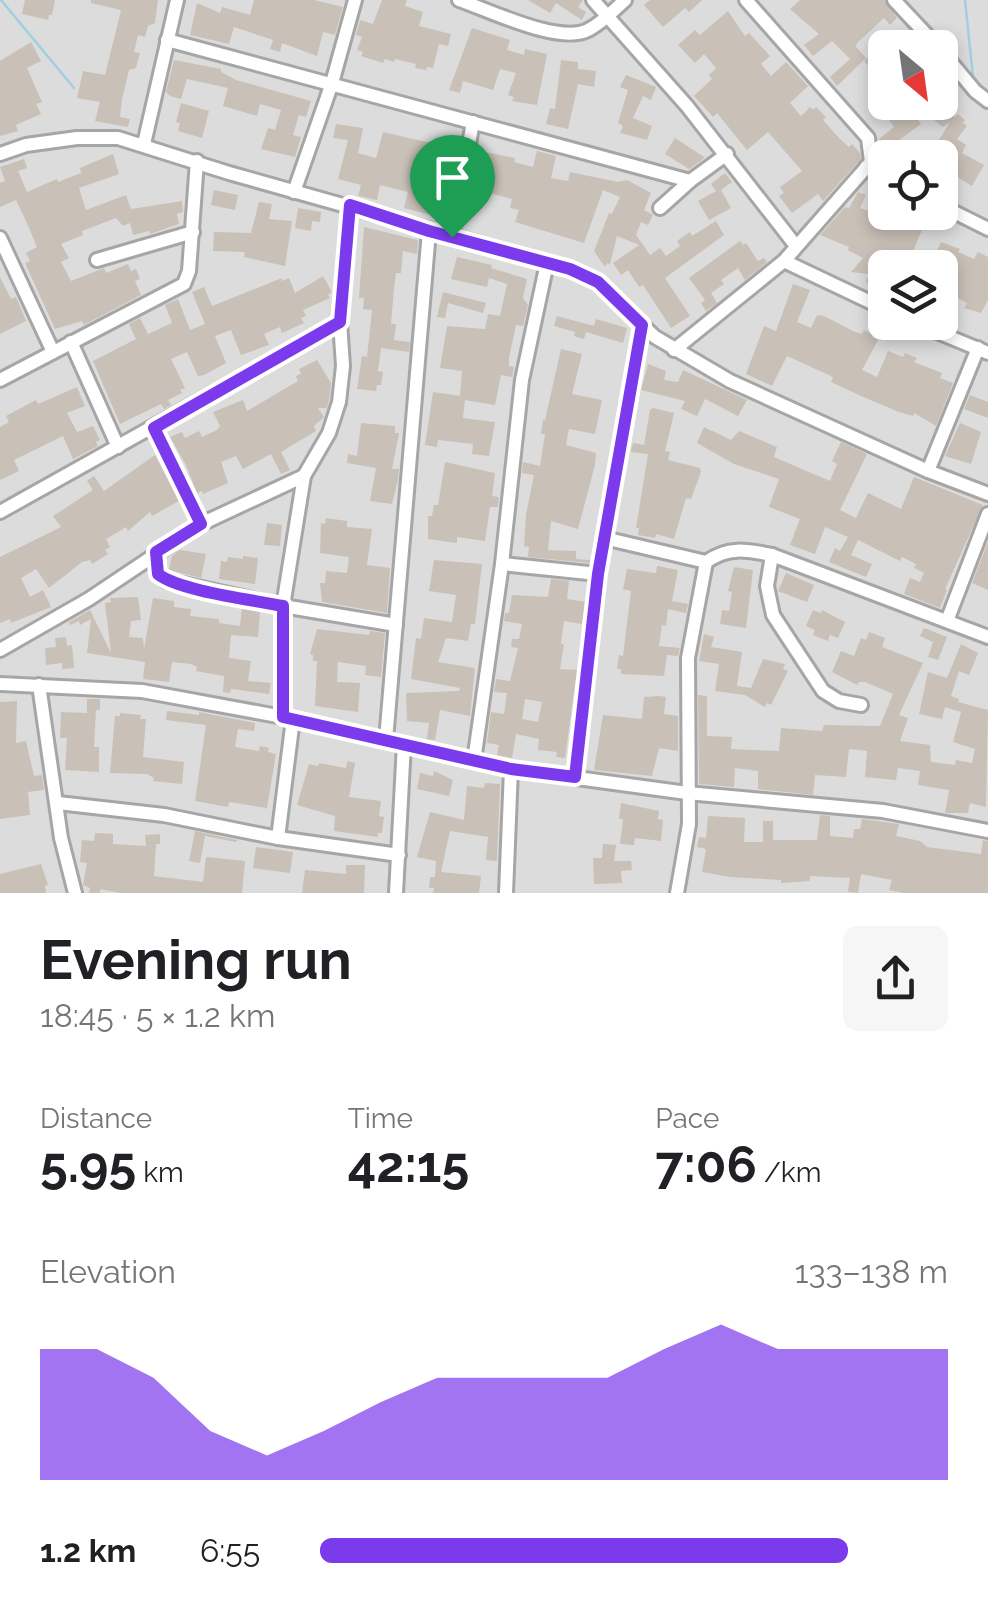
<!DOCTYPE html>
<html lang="en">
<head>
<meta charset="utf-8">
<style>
	:root { --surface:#fff; --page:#f6f6f6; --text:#202124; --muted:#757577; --accent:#7c3aed }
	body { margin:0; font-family:Raleway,sans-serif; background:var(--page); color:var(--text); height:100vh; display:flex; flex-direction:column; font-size:38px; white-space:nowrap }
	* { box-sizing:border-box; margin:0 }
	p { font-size:32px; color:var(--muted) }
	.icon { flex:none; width:55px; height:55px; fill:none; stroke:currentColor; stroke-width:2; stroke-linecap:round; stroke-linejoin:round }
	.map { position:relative; height:893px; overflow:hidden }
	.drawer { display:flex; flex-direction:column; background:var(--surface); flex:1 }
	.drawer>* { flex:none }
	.needle { width:65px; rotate:151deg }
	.buttons { position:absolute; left:868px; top:30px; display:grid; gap:20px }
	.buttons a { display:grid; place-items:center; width:90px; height:90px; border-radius:15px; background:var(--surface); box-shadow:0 5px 15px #0003; font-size:50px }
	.pin { position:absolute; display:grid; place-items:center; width:85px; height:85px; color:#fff; margin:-102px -42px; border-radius:50% 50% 50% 0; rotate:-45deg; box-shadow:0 0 10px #0007 }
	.pin .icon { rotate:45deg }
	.round { display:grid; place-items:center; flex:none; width:105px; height:105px; border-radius:15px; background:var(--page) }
	.head { display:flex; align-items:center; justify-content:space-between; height:170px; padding:0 40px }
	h1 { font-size:55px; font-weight:700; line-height:75px }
	.figures { display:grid; grid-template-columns:repeat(3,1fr); gap:15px; height:170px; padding:10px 40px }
	.figures div { display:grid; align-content:center }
	.figures b { font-size:50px; font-weight:700 }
	.figures small { font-size:28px; font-weight:400 }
	.figures p { font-size:28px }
	.chart { height:280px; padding:20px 40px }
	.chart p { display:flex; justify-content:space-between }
	.chart svg { width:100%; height:180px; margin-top:10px; fill:var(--accent); opacity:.7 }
	ul { padding:0 40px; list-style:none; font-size:32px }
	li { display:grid; grid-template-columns:160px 120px 1fr; align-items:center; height:75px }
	li i { height:25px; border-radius:12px; background:var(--accent) }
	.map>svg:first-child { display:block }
	.residential { fill:#dddcdc; fill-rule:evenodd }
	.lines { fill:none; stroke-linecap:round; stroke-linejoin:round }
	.stream { stroke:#a1cfe2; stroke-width:2.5 }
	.building { fill:#c9c0b7; fill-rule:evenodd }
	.street-casing { stroke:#a6a6a6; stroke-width:18 }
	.street { stroke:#fff; stroke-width:12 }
	.route-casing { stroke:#fff; stroke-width:20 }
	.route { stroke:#7c3aed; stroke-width:12 }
</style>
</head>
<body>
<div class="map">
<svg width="988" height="893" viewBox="0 0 988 893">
	<rect width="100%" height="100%" fill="#f1ede4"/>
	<path class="residential" d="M0 0H988V893H0ZM885 48H940V102H885ZM885 158H940V212H885ZM885 268H940V322H885Z"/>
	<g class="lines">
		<g class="stream">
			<path d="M1 0 74 88"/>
			<path d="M965 0 973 77"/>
		</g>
	</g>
	<g class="building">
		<path d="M25 0H55L52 15H49L48 20 22 14Z"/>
		<path d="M91 0H158L155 23 148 26 145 37 138 35 134 52 140 53 136 68 129 70 122 99 120 117 130 119 128 127 95 121 100 102 77 98 83 71 105 75 121 10 91 3Z"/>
		<path d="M254 0H314L343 7 335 35 323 32 317 56 282 43 280 52 270 49 273 40 234 27 229 44 190 35 197 3 220 13 222 7 250 15Z"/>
		<path d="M382 0H407L405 6 423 12 419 26 451 34 448 46 439 44 433 68 427 67 426 70 415 68 416 64 395 59 394 62 385 59 383 63 361 56 363 52 357 50 362 37 356 35 360 20 373 24Z"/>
		<path d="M528 0H583L578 7 586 12 582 20 556 3 550 13Z"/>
		<path d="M650 0H702L689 12 685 8 663 27 644 5Z"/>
		<path d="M800 0H884L897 18 890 25 884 18 857 43 856 47 866 58 837 86 830 77 850 59 832 41 813 56 804 45 819 34 790 9Z"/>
		<path d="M728 11 745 36 749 33 770 56 761 64 771 76 786 62 808 86 790 103 801 116 810 107 813 110 816 107 826 117 823 120 839 138 849 147 852 144 860 153 861 159 823 201 818 194 792 213 779 196 784 193 780 187 802 171 768 132 747 150 717 113 713 117 694 96 712 79 709 75 716 68 704 54 695 63 678 45 695 30 700 35Z"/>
		<path d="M472 28 510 40 507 50 524 55 525 49 547 54 537 105 512 101 514 97 508 95 516 73 500 69 493 90 463 81 460 93 449 90Z"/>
		<path d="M31 42 41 61 27 68 42 102 36 104 41 114 16 125 18 131 0 136V61Z"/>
		<path d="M881 46 885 50V73L879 78 864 61Z"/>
		<path d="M174 60 221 69V72L236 80 311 101 306 117 299 115 293 135 301 137 295 157 261 149 268 128 275 130 281 110 260 104 257 116 223 106 228 88 187 79 181 99 170 96 166 92Z"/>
		<path d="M561 60 578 62V69L596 71 594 87 578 84 568 129 546 124 550 108 555 109Z"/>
		<path d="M626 75 656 87 651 100 643 96 633 118 652 126 647 140 620 133 623 126 618 123 628 90 620 87Z"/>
		<path d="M876 102H904L921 124 899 140 915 158H895L879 139 894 127Z"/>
		<path d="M181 103 209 111 202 138 178 131 180 123 176 122Z"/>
		<path d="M942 107 955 117 958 114 965 120 963 123 967 126 957 139 966 145 962 153 984 165 972 186 940 166V158H928L950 122 943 127 933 119Z"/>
		<path d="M336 124 363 128 358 153 376 158 383 132 448 147 440 174 444 175 435 216 404 208 408 192 380 185 377 200 358 196 361 185 338 179 348 140 333 138Z"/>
		<path d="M675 138 704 157 702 160 689 169 665 154Z"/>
		<path d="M537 151 556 156 551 178 568 181 570 172 618 182 627 180 651 193 644 210 653 215 648 225 641 222 636 235 650 255 660 248 666 256 680 246 677 241 690 232 692 236 716 221 724 235 665 278 690 316 671 328 643 285 639 287 628 270 621 275 613 263 639 245 617 236 610 264 607 263 605 267 594 251 609 213 612 214 620 197 603 190 584 243 515 222 519 210 510 208 512 199 471 188 473 178 478 180 484 152 515 158 514 162 533 167Z"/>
		<path d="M113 154 119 174 79 188 86 210 126 195 131 209 182 201 183 212 177 214 179 224 150 234 149 231 133 235 130 223 123 226 116 218 82 231 83 235 61 244 69 258 61 262 71 281 104 268 106 273 128 264 131 271 136 269 140 279 135 281 141 295 84 325 82 321 55 329 25 263 30 261 26 253 37 247 26 221 16 200 0 207V183L5 181 0 167 24 159 27 168 18 171 27 192 57 179 58 182 81 173 80 168Z"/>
		<path d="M725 173 732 182 721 190 731 208 709 220 698 201 716 191 711 184Z"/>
		<path d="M214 190 238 195 235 210 211 205Z"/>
		<path d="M858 192 866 195 860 208 903 223 906 217 924 225 911 256 924 261 921 268H895L885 263V281L880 292 866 282 869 274 851 272 863 258 848 250 849 247 820 235 845 207 849 208Z"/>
		<path d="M259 202 272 204 269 219 292 221 285 266 244 257 245 252 213 251 214 232 251 233Z"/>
		<path d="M298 208 321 212 320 222 312 221 311 231 295 228Z"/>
		<path d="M364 227 418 240 417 254 403 251 401 273H396L394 288 391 324H396L394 340 410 342 409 352 381 348 378 371 383 372 381 385H377L376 391 357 389 362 356 367 357 372 310 363 309 364 298H359Z"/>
		<path d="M740 241 743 245 746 243 758 261 764 258 767 262 745 280 738 268 721 280 724 284 711 293 717 303 706 311 701 303 705 300 689 278Z"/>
		<path d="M941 242 960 249 958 252 974 259 978 252 988 257V300L981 313 964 308 967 303 950 294 940 293V260L934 257Z"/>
		<path d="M457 257 492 265 491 268 527 279 523 298 528 305 523 326 516 325 509 358V366L514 367 512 377 501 375 495 405 465 400 463 418 495 422 489 456 472 454 473 444 438 440 437 447 425 445 433 392 460 396 462 371 440 368 447 326 485 329 488 314 500 316 507 284 489 278 487 287 451 279Z"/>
		<path d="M323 276 332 292 328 295 330 298 303 310 306 316 301 318 304 323 282 333 280 327 264 334 269 345 241 355 231 330 215 336 226 363 204 375 198 376 187 352 171 359 185 388 180 390 182 393 168 400 171 405 164 409 161 404 120 424 93 361 136 339 129 324 140 318 148 334 172 323 165 305 178 299 190 330 205 324 192 292 204 287 212 306 282 278 281 281 289 278 295 293Z"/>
		<path d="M0 277 11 299 16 297 26 321 0 334Z"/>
		<path d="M793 284 810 290 797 322 811 328 817 315 824 316 855 332 862 334 864 330 874 335 872 337 878 340 862 370 877 377 888 351 903 357 905 353 917 358 914 362 942 373 940 378 953 383 936 426 914 413 913 416 899 412 861 396 831 382 833 377 787 356 772 386 746 374 764 326 776 331Z"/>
		<path d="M443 292 486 303 483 313 448 303 445 318 437 317Z"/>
		<path d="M557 316 594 326 596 319 627 328 623 343 586 332 584 339 574 336 575 332 554 326Z"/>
		<path d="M561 349 582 354 572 394 602 400 595 434 569 429 566 445 596 453 595 465 578 529 551 521 548 550 576 551V559L590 560V563L528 557 529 547 524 546 526 514 534 475 522 473 523 462 540 466 545 434H541L543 420H545Z"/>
		<path d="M317 360 331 383 329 400 327 408H318L324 417 314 426 316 431 281 452 290 470 281 474 271 454 243 469 236 456 221 462 228 483 203 494 202 491 197 493 186 465 170 437 182 432 185 438 199 431 202 437 217 430 220 426 213 412 243 400 247 411 298 381 296 376 301 374 299 369Z"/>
		<path d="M648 364 666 371 664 380 678 382 683 370 747 400 738 416 705 399 697 416 681 409 685 401 641 390Z"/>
		<path d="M77 387 85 406 67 413 77 432 93 426 100 440 96 442 98 446 73 459 63 436 14 460 19 471 0 480V427L9 422 6 416 36 400 38 404Z"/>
		<path d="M970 395 988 402V418L964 409Z"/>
		<path d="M653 408 674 413 665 451 670 452 668 460 700 468 701 472 691 499 686 498 674 539 656 534 655 538 638 535 639 528H636L648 454 631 452 633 443 644 445 650 410Z"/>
		<path d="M361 423 395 426V433H399L392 469H399L398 480 392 504 370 501 376 468 347 463 348 454 357 456Z"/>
		<path d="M960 423 981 432 971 464 945 456Z"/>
		<path d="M704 427 731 440 739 431 777 447 774 457 830 481 837 464 832 461 841 442 867 454 840 510 856 518 868 493 901 509 914 477 983 505 945 589 947 590 940 608 904 594 910 578 920 582 924 573 914 568 916 564 902 557 900 561 858 540 851 555 872 564 866 577 829 562 835 548 840 551 848 537 825 527 815 554 790 545 800 519 769 507 779 479 734 464 697 443Z"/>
		<path d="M155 455 179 501 152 516 150 512 128 531 126 527 106 539 110 547 105 550 108 554 92 564 90 560 82 562 49 588 36 569 21 578 30 597 43 590 51 607 11 623 10 619 0 623V557L61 527 53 516 93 490 87 481 94 476 104 491Z"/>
		<path d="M445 462 495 473 492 496 499 497 498 507H490L485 541 457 537V543L428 539V516H432L434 505H438Z"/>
		<path d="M326 518 347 521V527L372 529 367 565 390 568 387 613 322 602 320 583H325L326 571 347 573 349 557 320 553 321 523 325 524Z"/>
		<path d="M267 523 282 525 280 546 264 545Z"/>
		<path d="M988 542V590L972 583Z"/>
		<path d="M180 550 206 554 201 578 169 570 172 556Z"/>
		<path d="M243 556 258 558 255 584 219 579 221 561 227 562 228 557 243 559Z"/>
		<path d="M434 560 482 564 475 624H471L468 641 446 638 438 662 475 668 470 716 440 710 435 740 427 739 429 723 407 721 406 693 459 691 460 688 411 679 416 638 421 639 424 618 452 622 456 595 429 591Z"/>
		<path d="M657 566 678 570 672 601 688 604 686 613 668 609 666 626 662 625 659 646 680 648 678 656 667 655 664 676 621 674V669H617L619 655 623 656 631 591 623 589 627 569 656 573Z"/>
		<path d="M734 567 753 570 746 628 720 624 722 610 729 611 732 592 728 591Z"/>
		<path d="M786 573 814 585 807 602 778 591Z"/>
		<path d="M551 579 569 581 567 599 585 602 582 624 564 621 561 644H564L560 669 577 670 565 758 556 757 557 752 538 750 539 739 516 734 512 758 497 755 499 745 487 743 491 712 504 714 507 693 494 692 496 679 510 681 518 648 511 647 512 639H519L522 624 504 621 505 613H509L512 595 548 597ZM525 699 542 702 538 722 522 719Z"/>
		<path d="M138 597 141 620 131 621 129 637 143 638 144 649 153 598 174 601V607L191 609 190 616 219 619V623L240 626 242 607 260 611 258 637 231 635 229 658 251 661 248 681 271 683 269 694 231 689 230 693 223 692 224 676 196 671 197 667 191 664 172 662 169 682 143 679 145 662 87 653 91 619 80 625 79 621 70 625 69 622 90 610 111 653 105 603 111 602 110 598Z"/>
		<path d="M813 610 821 613 822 610 845 622 838 638 830 635 828 641 813 635 815 630 806 626Z"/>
		<path d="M924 628 947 637 938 660 928 657 933 642 920 636Z"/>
		<path d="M317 629 369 635 370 631 385 633 381 677 365 675 366 666 338 662 337 682 360 683 358 712 315 706 317 661H313V655L310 654Z"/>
		<path d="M869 632 885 638 882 647 923 663 899 715 908 718 900 741 930 745 931 762 955 765 956 760 972 763 975 749 953 742 961 712 945 707 942 719 919 714 928 672 947 678 961 644 978 653 969 675 959 671 951 696 959 699 958 702 988 710 986 807 970 803 968 813H945L949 790 918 785 920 771 898 768 896 780 865 777 867 751 849 749 846 777 815 775 813 795 758 789V771L735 768 734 787 699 784 698 695 707 696V736L732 737 731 749 779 751 781 728 822 731 824 725 880 726 893 694 865 682H859L857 685 832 672 841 651 854 656 861 638 866 640Z"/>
		<path d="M704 634 714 637 711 647 742 652 737 686 751 688 763 659 785 664 783 669 788 671 771 705 767 703 765 707 745 695 715 691 719 664 699 661Z"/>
		<path d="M66 637 67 646 72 645 74 668 62 669V663L46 665 45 648 56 647 55 638Z"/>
		<path d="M659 696 666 697 664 714 678 716V751L659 748 652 776 594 770 603 715 642 719 644 697Z"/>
		<path d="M87 699H100V710H96L94 747H99V772L65 770 67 738H60L61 712 87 713Z"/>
		<path d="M17 701 16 743 26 741 34 776 42 775 44 790 28 792 30 815 0 819V702Z"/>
		<path d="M167 711 199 715V712L255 723 254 731 238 729 235 747 259 751 260 746 269 748 268 752 276 754 267 808 229 802 228 807 195 801 206 725 166 720Z"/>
		<path d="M120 713 141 715 140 719H146L143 757 184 762 182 784 153 781 154 778 147 774 110 773 115 716H120Z"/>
		<path d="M347 761 355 763 349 797 381 801 379 816 384 817 382 833H378V837L334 831 335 816 297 805 309 764 318 766 319 763 346 768Z"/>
		<path d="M434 771 453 780 449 796 417 789 420 773 433 776Z"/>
		<path d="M485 783 500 784 497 861 486 860 488 837 450 831 441 872 481 876 479 893H433L434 888H429L430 877H435L436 861 417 857 430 812 464 820 467 786 484 788Z"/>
		<path d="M621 803 659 811 658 819 663 820 661 841 635 838 634 845 620 844 623 819H619Z"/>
		<path d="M820 815 830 816V836L853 838 854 829H860L862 819 899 824 896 836 920 841 927 847 981 854 983 840 988 841V893H903L889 890 892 880 861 874 858 893 848 892 850 878 810 876V881L781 883V880L730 877 702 872 706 849 697 847 699 837 706 838 708 816 745 818 744 842H763V821H773V840H817Z"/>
		<path d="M195 831 237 840 236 842 205 836 200 863 189 861Z"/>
		<path d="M95 833 113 834V844L146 846 145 835 160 834V844H156L154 876 203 882 206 857 245 861 242 893H120L100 889V893H89L90 888 83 885 87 863 80 862 82 840 94 841Z"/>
		<path d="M603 844 616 845 614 861H631L632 870 621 871 622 883 594 884 593 858H602Z"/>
		<path d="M256 847 293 852 290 873 253 868Z"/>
		<path d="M41 864 48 885 45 886 46 893H0V874Z"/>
		<path d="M346 865H365L364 893H302L305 870 346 874Z"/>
	</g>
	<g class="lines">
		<defs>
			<g id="street">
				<path d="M459 0C489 10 559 45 588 30 602 23 614 10 625 0"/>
				<path d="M593 0 687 106 796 246"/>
				<path d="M894 0 939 48"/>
				<path d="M167 40 690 181"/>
				<path d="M940 49 975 91 988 101"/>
				<path d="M144 144 177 0"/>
				<path d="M0 154 26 145 77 138H118L229 173 570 269 597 282 655 337 730 381 928 471 988 494"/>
				<path d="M866 167 885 177"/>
				<path d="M294 192 332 83 355 0"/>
				<path d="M940 205 988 229"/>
				<path d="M660 208 690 181 727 154"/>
				<path d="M452 237 473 122"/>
				<path d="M0 238 53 352"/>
				<path d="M97 260 193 232"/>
				<path d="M784 261 885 309"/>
				<path d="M913 322 988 353"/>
				<path d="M71 342 118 447"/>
				<path d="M674 350 784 261 871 162 868 138 746 0"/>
				<path d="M0 380 184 284 189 271 197 161"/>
				<path d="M154 428 201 524"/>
				<path d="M928 471 978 348"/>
				<path d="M0 512 340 322"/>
				<path d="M604 538 706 562"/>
				<path d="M156 552 158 574 165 580 283 606 396 625"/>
				<path d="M772 555 767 586 773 615 823 691 839 701 861 705"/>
				<path d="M502 564 598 574"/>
				<path d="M947 621 988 514"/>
				<path d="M0 650 89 599 201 524 304 476"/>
				<path d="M0 684 142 691 283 717 511 769 687 793 883 811 988 831"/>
				<path d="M39 685 61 838 75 893"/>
				<path d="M283 717V606L304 476 329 433 339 402 343 366 340 322 350 205"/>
				<path d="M386 740 429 231"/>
				<path d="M474 761 502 564 522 380 547 263"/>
				<path d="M575 777 598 574 642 325"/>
				<path d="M58 803 164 815 278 838 399 855"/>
				<path d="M278 838 293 719"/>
				<path d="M396 893 404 744"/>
				<path d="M506 893 511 769"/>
				<path d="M677 893 689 824 688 658 706 562C728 546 747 550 772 555L988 637"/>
			</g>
		</defs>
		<use href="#street" class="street-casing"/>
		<use href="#street" class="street"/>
	</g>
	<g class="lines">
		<defs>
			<path id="route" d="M350 205 429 231 570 269 598 282 642 325 598 574 575 777 511 769 283 717V606C254 600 179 591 158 574L156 552 201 524 154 428 340 322Z"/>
		</defs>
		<use href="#route" class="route-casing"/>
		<use href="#route" class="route"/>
	</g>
</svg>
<div class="buttons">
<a><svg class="needle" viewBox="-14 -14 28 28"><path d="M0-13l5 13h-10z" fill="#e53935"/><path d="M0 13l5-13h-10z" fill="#757577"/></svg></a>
<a><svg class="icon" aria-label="locate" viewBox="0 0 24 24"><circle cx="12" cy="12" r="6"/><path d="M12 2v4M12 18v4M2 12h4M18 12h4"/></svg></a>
<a><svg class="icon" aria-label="layers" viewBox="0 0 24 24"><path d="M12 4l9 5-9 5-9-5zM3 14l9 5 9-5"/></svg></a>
</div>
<div class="pin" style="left:452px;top:237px;background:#1e9e55"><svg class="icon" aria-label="arrive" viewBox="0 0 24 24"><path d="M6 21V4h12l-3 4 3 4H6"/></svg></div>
</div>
<section class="drawer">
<div class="head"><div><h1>Evening run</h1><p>18:45 · 5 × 1.2 km</p></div><a class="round"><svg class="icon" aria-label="share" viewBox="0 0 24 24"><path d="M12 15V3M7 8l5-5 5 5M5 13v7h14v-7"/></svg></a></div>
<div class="figures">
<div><p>Distance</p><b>5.95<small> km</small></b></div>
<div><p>Time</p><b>42:15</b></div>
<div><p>Pace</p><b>7:06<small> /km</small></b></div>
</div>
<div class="chart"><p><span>Elevation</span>133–138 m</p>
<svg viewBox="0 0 160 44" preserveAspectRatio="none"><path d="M0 44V12L10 12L20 19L30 32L40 38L50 32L60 25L70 19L80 19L90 19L100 19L110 12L120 6L130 12L140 12L150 12L160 12V44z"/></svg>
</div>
<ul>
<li><b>1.2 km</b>6:55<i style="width:84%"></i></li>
</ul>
</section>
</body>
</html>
